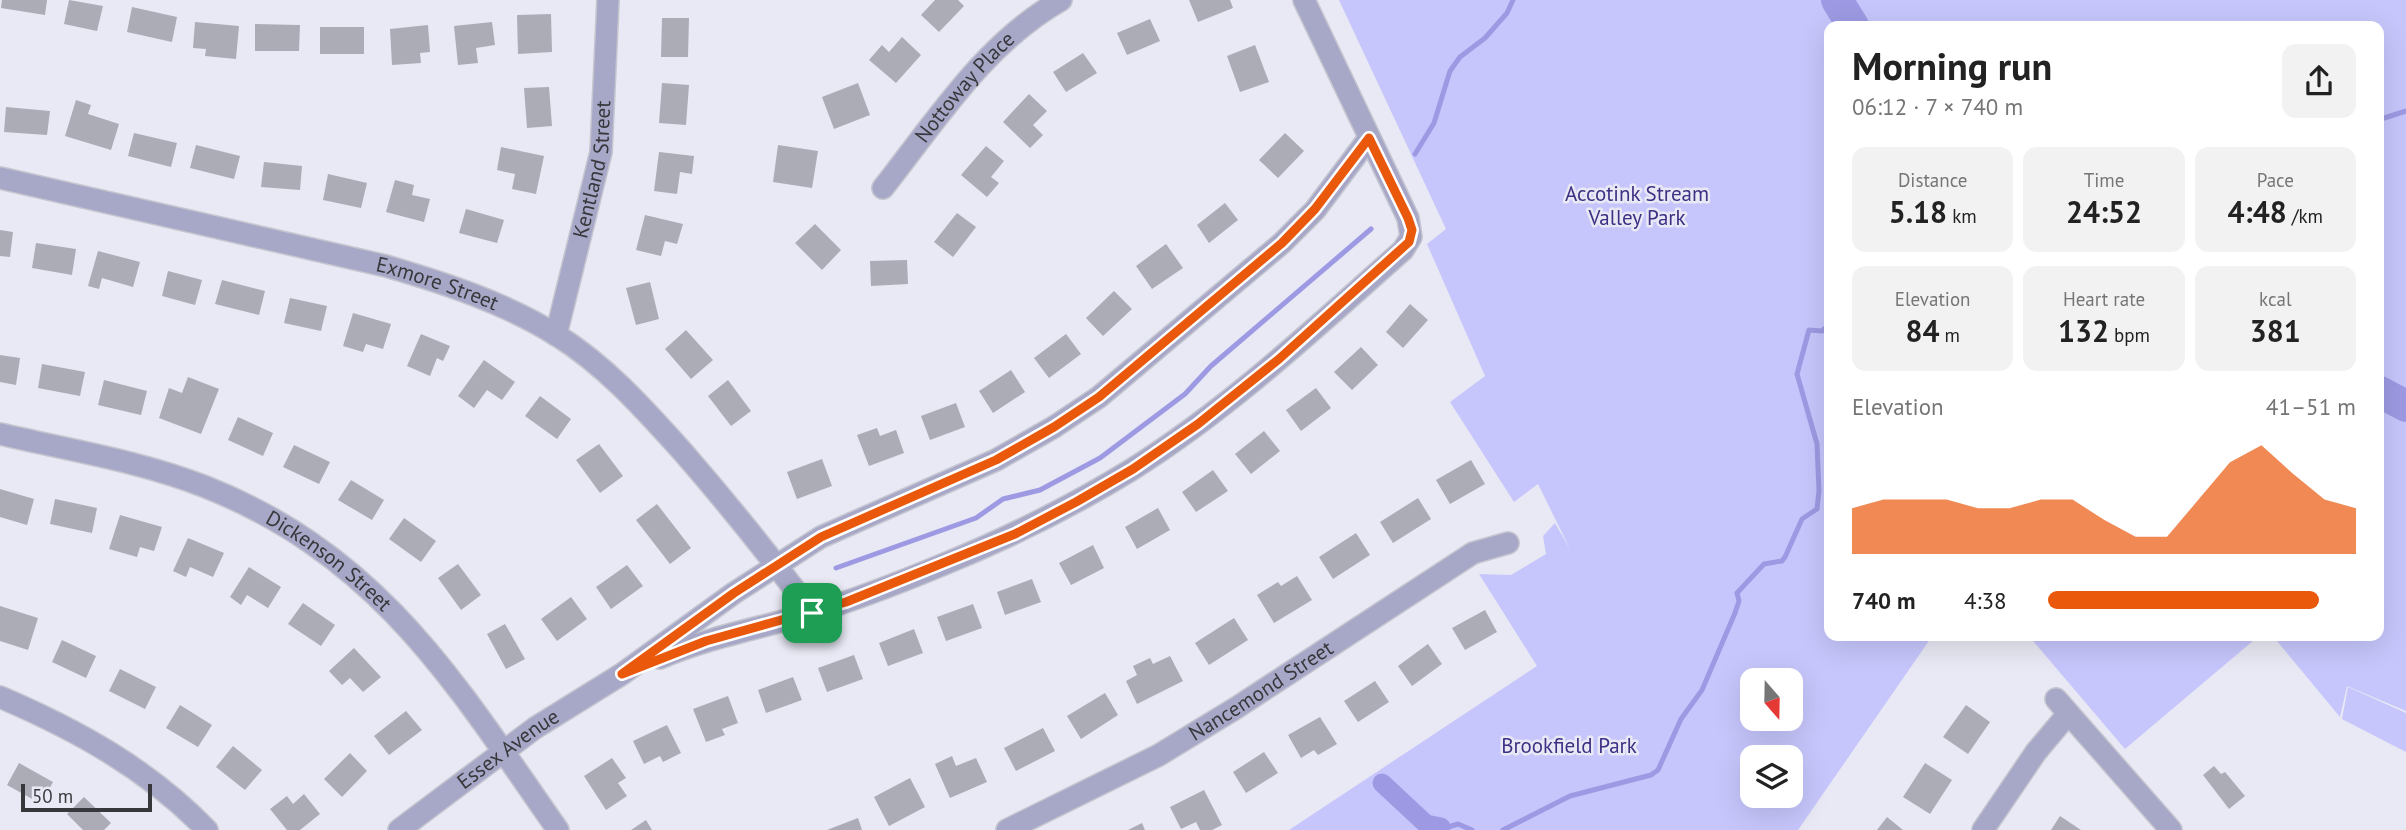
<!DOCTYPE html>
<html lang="en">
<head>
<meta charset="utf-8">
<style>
	:root { --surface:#fff; --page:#f2f2f2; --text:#222; --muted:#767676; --accent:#ea580c }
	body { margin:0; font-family:"PT Sans",sans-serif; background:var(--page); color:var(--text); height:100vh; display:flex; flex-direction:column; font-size:26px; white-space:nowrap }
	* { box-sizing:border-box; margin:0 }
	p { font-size:23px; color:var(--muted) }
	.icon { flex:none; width:38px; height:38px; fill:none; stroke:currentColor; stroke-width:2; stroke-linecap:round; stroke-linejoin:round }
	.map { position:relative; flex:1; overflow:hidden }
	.side { position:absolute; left:1824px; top:21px; width:560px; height:620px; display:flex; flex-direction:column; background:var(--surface); border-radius:14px; box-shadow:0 7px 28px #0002 }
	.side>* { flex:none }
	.needle { width:46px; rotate:160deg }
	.fabs { position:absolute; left:1740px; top:668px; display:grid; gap:14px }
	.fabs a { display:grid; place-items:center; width:63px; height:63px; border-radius:14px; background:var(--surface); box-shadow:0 7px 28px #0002; font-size:35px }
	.scale { position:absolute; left:21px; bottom:18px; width:131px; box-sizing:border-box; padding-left:7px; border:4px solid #38383c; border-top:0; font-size:19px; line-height:24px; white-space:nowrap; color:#38383c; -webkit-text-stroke:5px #e8e9f4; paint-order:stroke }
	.pin { position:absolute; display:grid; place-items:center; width:60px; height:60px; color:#fff; margin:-30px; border-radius:14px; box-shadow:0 4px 10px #0006 }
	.round { display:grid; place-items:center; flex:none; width:74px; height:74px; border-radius:14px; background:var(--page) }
	.headline { display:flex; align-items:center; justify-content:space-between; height:119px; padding:0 28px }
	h1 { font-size:38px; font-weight:800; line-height:52px }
	.figures { display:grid; grid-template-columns:repeat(3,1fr); gap:10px; height:119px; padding:7px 28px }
	.figures div { display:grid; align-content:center; border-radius:14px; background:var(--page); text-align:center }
	.figures b { font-size:30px; font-weight:800 }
	.figures small { font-size:19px; font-weight:400 }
	.figures p { font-size:19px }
	.chart { height:196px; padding:14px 28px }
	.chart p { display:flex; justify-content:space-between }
	.chart svg { width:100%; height:126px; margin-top:7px; fill:var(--accent); opacity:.7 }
	ul { padding:0 28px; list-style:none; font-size:23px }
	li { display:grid; grid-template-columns:112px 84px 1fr; align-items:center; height:52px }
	li i { height:18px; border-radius:9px; background:var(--accent) }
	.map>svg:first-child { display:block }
	.green { fill:#c7c6fc; fill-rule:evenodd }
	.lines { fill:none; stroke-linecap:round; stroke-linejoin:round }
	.stream { stroke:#9d9ae3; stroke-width:5 }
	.canal { stroke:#9d9ae3; stroke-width:19 }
	.river { stroke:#9d9ae3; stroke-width:32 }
	.building { fill:#acacb7 }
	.minor-casing { stroke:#c5c6cf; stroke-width:24 }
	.minor { stroke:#a7a7c8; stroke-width:21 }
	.route-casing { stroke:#fff; stroke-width:14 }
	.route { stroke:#ea580c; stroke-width:9 }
	.labels { text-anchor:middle; stroke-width:5; stroke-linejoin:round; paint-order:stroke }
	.street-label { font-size:21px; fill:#38383c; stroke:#e8e9f4 }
	.park-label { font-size:21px; fill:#3e3084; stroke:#e8e9f4 }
</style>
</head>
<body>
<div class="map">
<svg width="2406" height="830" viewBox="0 0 2406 830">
	<rect width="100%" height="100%" fill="#e8e9f4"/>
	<g class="green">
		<path d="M1339 0H2406V711L2347 686 2340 717 2272 635H2378V26H1829V635H1933L1798 830H1289L1537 666 1479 574 1511 575 1546 554 1543 536 1555 523 1570 549 1538 484 1514 502 1450 402 1485 376 1427 244 1446 229ZM1752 681H1790V719H1752ZM1752 758H1790V796H1752Z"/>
		<path d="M2028 635H2260L2125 749Z"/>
		<path d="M2348 687 2406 713V752L2342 719Z"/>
	</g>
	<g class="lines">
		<g class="stream">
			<path d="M2378 120 2406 111"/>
			<path d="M1415 154 1434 123 1450 71 1460 57 1485 38 1507 13 1513 0"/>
			<path d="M836 568 976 518 1003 499 1040 490 1100 458 1185 394 1211 366 1371 229"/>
			<path d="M1439 830 1458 824 1472 830"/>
			<path d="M1503 830 1570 796 1651 775 1658 770 1681 719 1702 690 1735 613 1739 601 1737 593 1764 564 1782 561 1785 557 1802 519 1817 509 1819 491 1817 444 1797 374 1809 330 1822 331 1829 325"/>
		</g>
		<path class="canal" d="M1382 783 1426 824 1441 827"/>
		<g class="river">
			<path d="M1837 0 1853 26"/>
			<path d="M2378 391 2406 406"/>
		</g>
	</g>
	<g class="building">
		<path d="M2 0H47L45 15 1 8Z"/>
		<path d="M69 0 103 6 97 31 64 24Z"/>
		<path d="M935 0H958L964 6 939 32 921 15Z"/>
		<path d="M1189 0H1230L1233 8 1198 22Z"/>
		<path d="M132 7 177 17 172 42 127 32Z"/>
		<path d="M551 14 552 52 518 54 517 15Z"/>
		<path d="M662 18H689L688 57H661Z"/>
		<path d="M1150 19 1160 41 1127 55 1117 33Z"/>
		<path d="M195 22 239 26 236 59 205 56 206 49 193 48Z"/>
		<path d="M492 22 495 45 476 48 478 63 458 65 454 26Z"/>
		<path d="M255 24 300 25 299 51H255Z"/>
		<path d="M428 25 430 52 420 53 421 63 392 65 390 29Z"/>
		<rect x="320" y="27" width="44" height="27"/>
		<path d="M902 37 921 55 896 83 869 60 882 45 889 52Z"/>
		<path d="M1255 45 1269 82 1240 92 1227 56Z"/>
		<path d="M1083 53 1097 73 1066 92 1053 72Z"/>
		<path d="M662 83 689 85 686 125 659 123Z"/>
		<path d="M858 83 870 115 834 129 822 97Z"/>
		<path d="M549 87 552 126 527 128 524 88Z"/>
		<path d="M1029 94 1047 111 1033 125 1043 135 1030 148 1003 122Z"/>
		<path d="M76 100 91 105 88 114 119 124 111 150 65 136Z"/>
		<path d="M6 107 50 111 47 135 4 132Z"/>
		<path d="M134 133 177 143 171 167 128 156Z"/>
		<path d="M1285 133 1304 151 1278 178 1259 160Z"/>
		<path d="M196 145 240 156 234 179 190 168Z"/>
		<path d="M778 145 818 151 812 188 773 182Z"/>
		<path d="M986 146 1004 161 991 177 999 183 987 197 961 175Z"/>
		<path d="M501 147 544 156 536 194 512 189 515 174 497 170Z"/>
		<path d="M659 152 694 156 692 174 680 172 677 194 654 191Z"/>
		<path d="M264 162 302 166 300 190 261 187Z"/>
		<path d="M328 174 367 183 361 208 323 200Z"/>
		<path d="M395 180 414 185 412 195 430 199 424 222 386 212Z"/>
		<path d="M1225 203 1238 220 1209 243 1197 225Z"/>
		<path d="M466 209 504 220 497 243 459 233Z"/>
		<path d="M957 213 976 227 953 257 934 242Z"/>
		<path d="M645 215 683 224 677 244 665 241 661 256 636 250Z"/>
		<path d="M815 224 841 250 822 270 795 243Z"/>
		<path d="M0 230 13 232 10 257 0 256Z"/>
		<path d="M36 243 76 249 72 275 32 268Z"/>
		<path d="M1166 244 1183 268 1152 289 1136 266Z"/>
		<path d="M98 251 140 262 133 287 102 278 99 289 88 286Z"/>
		<path d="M907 260 908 284 871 286 870 261Z"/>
		<path d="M168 271 202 280 195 305 162 296Z"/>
		<path d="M222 280 265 291 259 315 215 304Z"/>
		<path d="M650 282 659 319 636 325 626 288Z"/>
		<path d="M1114 291 1132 309 1103 336 1086 318Z"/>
		<path d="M290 298 327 306 321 331 284 323Z"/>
		<path d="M1410 304 1428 320 1403 348 1386 332Z"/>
		<path d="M353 313 391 324 383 349 366 344 363 352 343 346Z"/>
		<path d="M686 330 713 360 691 379 665 349Z"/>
		<path d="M421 334 450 346 443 361 437 358 430 376 407 366Z"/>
		<path d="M1066 334 1081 354 1049 378 1034 358Z"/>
		<path d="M1361 347 1378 365 1352 390 1334 372Z"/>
		<path d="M0 355 20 358 16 385 0 382Z"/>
		<path d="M484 360 515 382 502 400 487 390 474 408 458 396Z"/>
		<path d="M42 364 85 372 80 396 38 388Z"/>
		<path d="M1011 370 1025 392 993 413 979 391Z"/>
		<path d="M188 377 219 389 201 434 159 418 169 388 182 393Z"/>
		<path d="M104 380 147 391 141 415 98 405Z"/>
		<path d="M728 380 751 411 731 426 708 396Z"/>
		<path d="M1316 388 1331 408 1301 431 1286 410Z"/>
		<path d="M540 396 571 419 557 439 525 416Z"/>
		<path d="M956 403 965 427 930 440 921 416Z"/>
		<path d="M238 417 273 433 263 456 228 440Z"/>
		<path d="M877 428 880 436 896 430 904 453 869 466 857 435Z"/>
		<path d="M1264 431 1280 451 1251 474 1235 454Z"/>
		<path d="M599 444 623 476 600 493 576 460Z"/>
		<path d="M294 445 330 462 319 484 283 467Z"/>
		<path d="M822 459 832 486 797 499 787 472Z"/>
		<path d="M1471 460 1485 484 1450 504 1436 480Z"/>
		<path d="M1213 470 1228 491 1196 512 1182 492Z"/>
		<path d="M351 480 384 500 372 520 338 500Z"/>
		<path d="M0 489 34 499 27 525 0 517Z"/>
		<path d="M1418 498 1431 519 1393 543 1380 522Z"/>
		<path d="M55 499 97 508 92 533 50 524Z"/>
		<path d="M657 504 691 548 670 564 636 520Z"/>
		<path d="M1158 508 1170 530 1137 549 1125 527Z"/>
		<path d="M120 515 162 527 154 551 140 547 137 557 109 549Z"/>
		<path d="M404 518 436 541 421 562 389 539Z"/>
		<path d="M1356 533 1370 555 1333 579 1319 557Z"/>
		<path d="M188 538 224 553 213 577 190 567 186 577 173 571Z"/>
		<path d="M1093 545 1104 568 1071 585 1059 563Z"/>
		<path d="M458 564 481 595 461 610 438 578Z"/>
		<path d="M627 565 643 586 611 609 596 587Z"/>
		<path d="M249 567 281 587 268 608 247 595 241 605 230 597Z"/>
		<path d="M1297 576 1312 600 1274 623 1257 595 1278 582 1281 586Z"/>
		<path d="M1032 579 1041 602 1005 615 997 592Z"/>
		<path d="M571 597 587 619 557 641 541 619Z"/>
		<path d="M303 603 335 625 321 646 288 624Z"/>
		<path d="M973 604 982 628 946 641 937 617Z"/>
		<path d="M0 606 38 618 28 650 0 641Z"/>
		<path d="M1485 610 1497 632 1465 650 1452 628Z"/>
		<path d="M1234 618 1248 640 1209 665 1195 643Z"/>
		<path d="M505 624 525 659 506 669 487 634Z"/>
		<path d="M914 629 923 653 888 666 879 643Z"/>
		<path d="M62 640 96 656 86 678 52 662Z"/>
		<path d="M1428 644 1442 664 1412 686 1398 666Z"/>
		<path d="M354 648 381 677 363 692 350 678 342 685 329 671Z"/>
		<path d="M854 655 863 679 827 692 818 668Z"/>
		<path d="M1170 656 1183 681 1137 704 1126 681 1137 675 1133 666 1150 658 1153 664Z"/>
		<path d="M120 669 156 687 145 709 109 691Z"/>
		<path d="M793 677 802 700 766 713 758 690Z"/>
		<path d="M1375 681 1389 702 1358 722 1344 701Z"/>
		<path d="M1105 693 1118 715 1081 739 1067 716Z"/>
		<path d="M728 696 738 723 722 729 725 735 706 742 693 709Z"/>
		<path d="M180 705 212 725 198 747 166 728Z"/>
		<path d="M1966 705 1990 722 1968 754 1943 737Z"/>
		<path d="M406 711 422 730 389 755 374 736Z"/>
		<path d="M1320 717 1337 744 1318 755 1314 750 1301 758 1288 735Z"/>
		<path d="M667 725 681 753 663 762 660 756 644 764 633 741Z"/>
		<path d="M1043 728 1055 751 1016 771 1004 748Z"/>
		<path d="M233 746 262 770 245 790 216 767Z"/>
		<path d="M1264 752 1278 773 1246 793 1233 772Z"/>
		<path d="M350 753 367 771 342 797 324 779Z"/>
		<path d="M952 756 956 766 976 758 987 782 950 798 935 764Z"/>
		<path d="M612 758 626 778 618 783 627 796 606 810 584 776Z"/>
		<path d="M19 763 53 782 41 804 7 785Z"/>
		<path d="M1925 763 1952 780 1930 814 1903 797Z"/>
		<path d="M2214 766 2221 774 2225 772 2245 796 2229 809 2203 775Z"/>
		<path d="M910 778 925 807 889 826 874 797Z"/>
		<path d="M1204 790 1222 825 1212 830H1200L1196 822 1181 829 1170 807Z"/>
		<path d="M304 794 320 814 300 830H287L270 809 287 796 293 804Z"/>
		<path d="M84 797 111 823 104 830H83L67 814Z"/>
		<path d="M2060 816 2081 830H2051Z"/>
		<path d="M1887 817 1903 830H1877Z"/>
		<path d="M858 818 862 830H827Z"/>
		<path d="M646 820 652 830H631Z"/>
		<path d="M1142 823 1145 830H1128Z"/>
	</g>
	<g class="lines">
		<defs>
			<g id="minor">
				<path id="s1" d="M0 178 386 266C444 283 506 303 558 336 606 366 644 409 682 451 728 504 771 557 812 613"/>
				<path id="s2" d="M883 188C936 121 985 43 1061 0"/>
				<path id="s3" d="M556 335 601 152 608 0"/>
				<path id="s4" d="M0 434C69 450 140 461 206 487 381 557 455 683 558 830"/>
				<path d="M660 658C709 637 761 628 812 613 854 600 896 584 937 567 1004 540 1069 508 1131 470 1230 408 1316 327 1403 250L1411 237 1408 218 1304 0"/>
				<path d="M0 697C77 730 148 769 207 830"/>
				<path d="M2056 699 2171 830"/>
				<path id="s5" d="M399 830 535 728 622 674 734 593 821 537 996 460 1054 427 1099 397 1282 243 1315 210 1369 138"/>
				<path id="s6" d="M1007 830 1159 755 1236 708 1473 553 1508 543"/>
				<path d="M1983 830 2036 752 2068 714"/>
			</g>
		</defs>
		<use href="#minor" class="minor-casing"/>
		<use href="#minor" class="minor"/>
	</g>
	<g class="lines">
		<defs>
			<path id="route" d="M1369 138 1408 218 1412 230 1409 242 1279 359 1198 424 1133 469 1076 502 1015 534 846 602 706 641 622 674 734 593 821 537 996 460 1054 427 1099 397 1282 243 1315 209Z"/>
		</defs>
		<use href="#route" class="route-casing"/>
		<use href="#route" class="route"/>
	</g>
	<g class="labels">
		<g class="street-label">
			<text dy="7" stroke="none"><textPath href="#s2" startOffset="130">Nottoway Place</textPath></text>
			<text dy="7" stroke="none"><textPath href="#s3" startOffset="170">Kentland Street</textPath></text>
			<text dy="7" stroke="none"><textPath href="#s1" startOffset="450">Exmore Street</textPath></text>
			<text dy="7" stroke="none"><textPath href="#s4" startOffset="357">Dickenson Street</textPath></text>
			<text dy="7" stroke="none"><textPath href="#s6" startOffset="290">Nancemond Street</textPath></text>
			<text dy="7" stroke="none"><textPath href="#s5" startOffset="136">Essex Avenue</textPath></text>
		</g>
		<g class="park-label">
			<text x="1637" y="201">Accotink Stream<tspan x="1637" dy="24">Valley Park</tspan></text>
			<text x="1569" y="753">Brookfield Park</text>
		</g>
	</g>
</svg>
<div class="fabs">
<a><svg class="needle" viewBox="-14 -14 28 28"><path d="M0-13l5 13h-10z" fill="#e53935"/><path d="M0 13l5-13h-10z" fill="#767676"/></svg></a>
<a><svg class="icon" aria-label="layers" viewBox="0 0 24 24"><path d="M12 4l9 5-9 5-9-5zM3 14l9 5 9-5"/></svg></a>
</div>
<div class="scale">50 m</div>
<div class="pin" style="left:812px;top:613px;background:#1e9e55"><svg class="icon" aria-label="arrive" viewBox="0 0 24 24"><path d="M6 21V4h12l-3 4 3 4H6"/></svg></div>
<section class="side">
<div class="headline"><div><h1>Morning run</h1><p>06:12 · 7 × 740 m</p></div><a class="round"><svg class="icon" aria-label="share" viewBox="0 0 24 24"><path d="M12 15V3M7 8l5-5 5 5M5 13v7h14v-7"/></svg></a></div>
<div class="figures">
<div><p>Distance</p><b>5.18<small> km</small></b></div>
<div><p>Time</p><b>24:52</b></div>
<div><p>Pace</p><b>4:48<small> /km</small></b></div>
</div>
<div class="figures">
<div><p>Elevation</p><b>84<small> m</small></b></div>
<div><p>Heart rate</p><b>132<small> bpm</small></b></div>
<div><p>kcal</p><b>381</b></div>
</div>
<div class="chart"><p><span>Elevation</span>41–51 m</p>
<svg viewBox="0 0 160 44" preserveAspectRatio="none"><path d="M0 44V28L10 25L20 25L30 25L40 28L50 28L60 25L70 25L80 32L90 38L100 38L110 25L120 12L130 6L140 16L150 25L160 28V44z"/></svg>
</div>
<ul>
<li><b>740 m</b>4:38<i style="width:88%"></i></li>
</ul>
</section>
</div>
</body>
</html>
